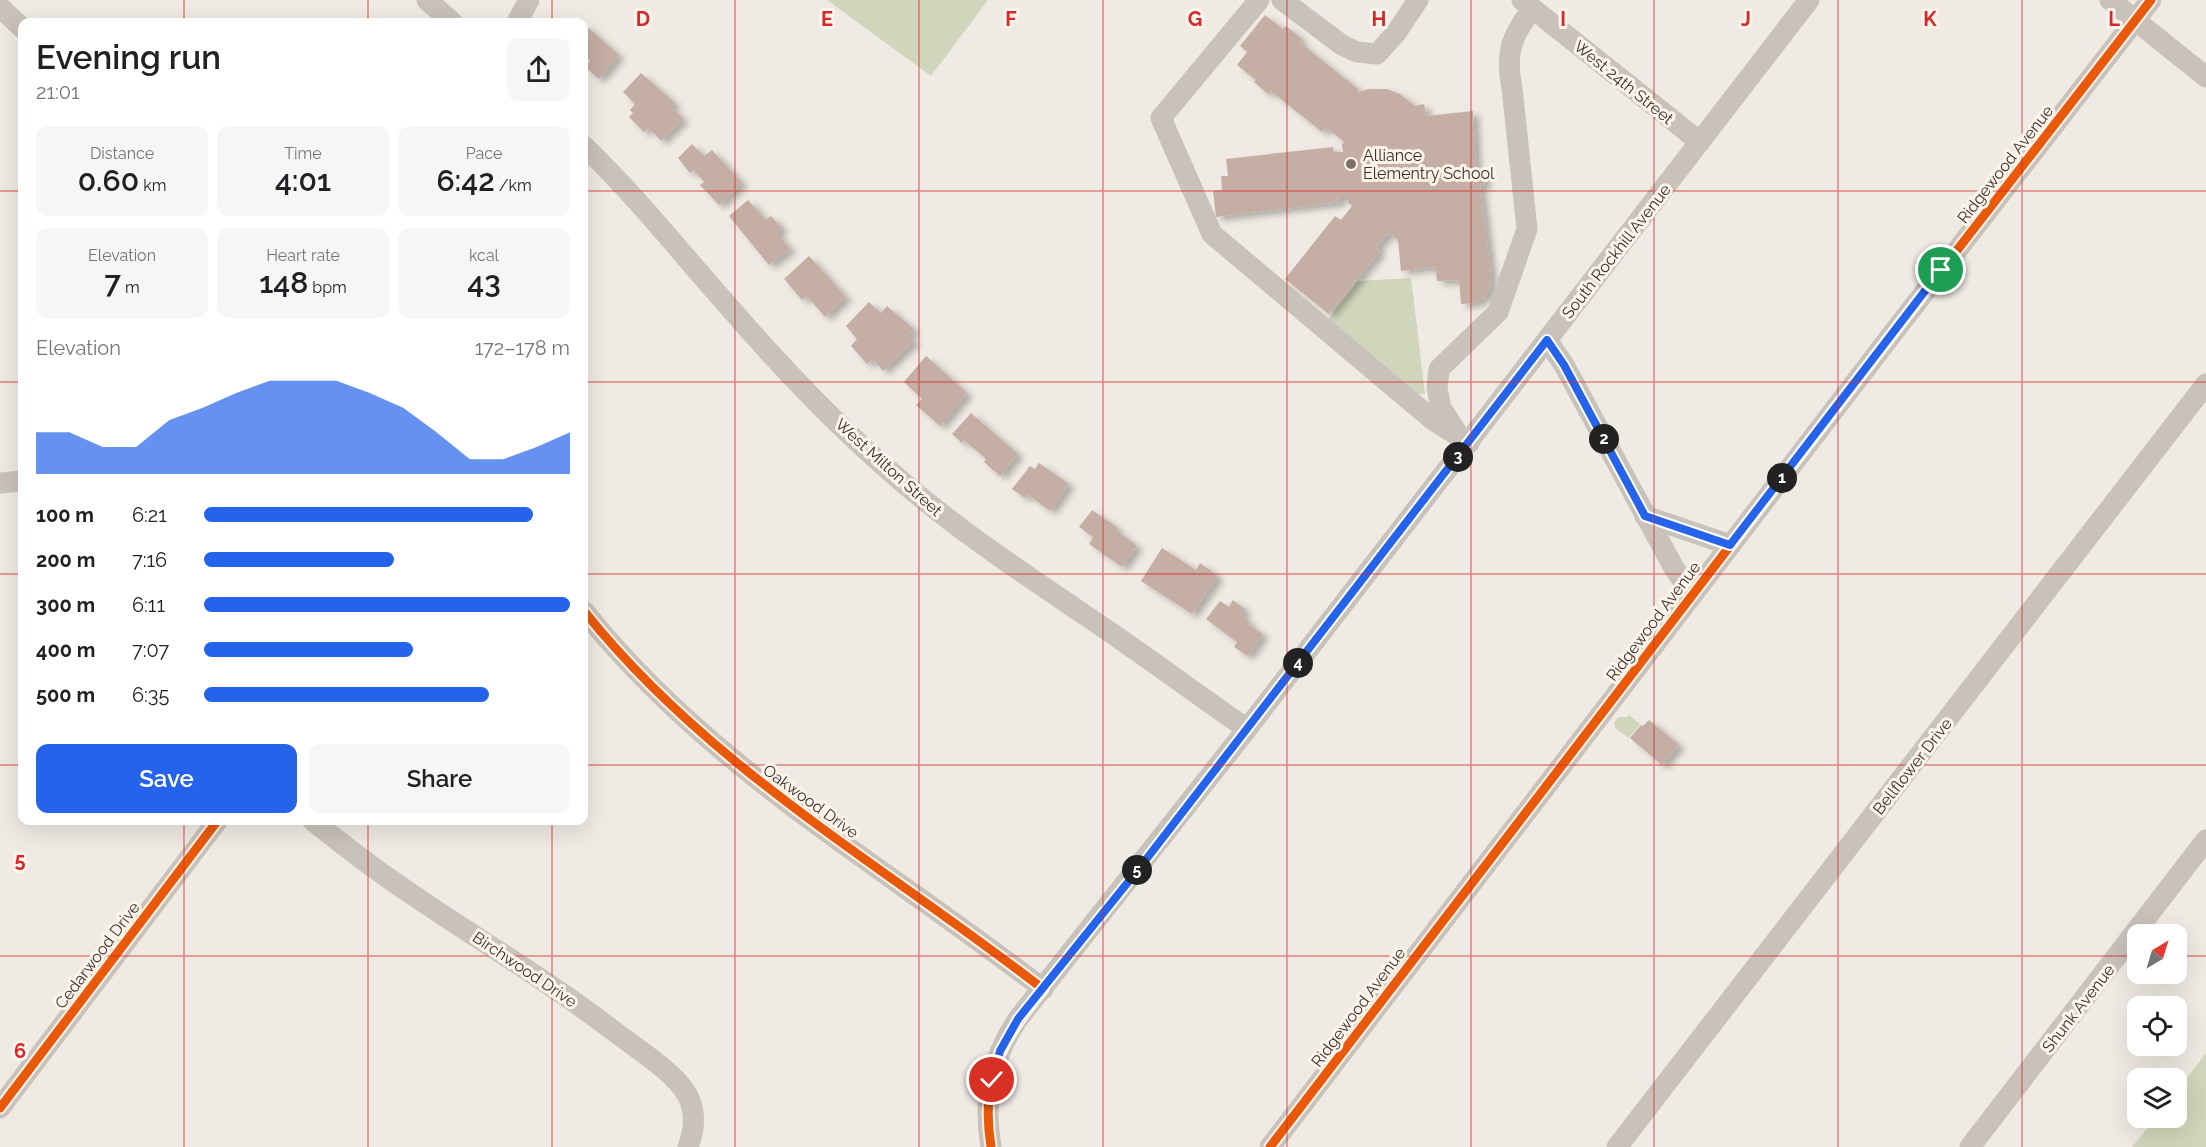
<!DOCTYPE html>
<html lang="en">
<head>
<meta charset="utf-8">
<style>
	:root { --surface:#fff; --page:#f6f6f6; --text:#202124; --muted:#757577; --accent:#2563eb }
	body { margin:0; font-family:Raleway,sans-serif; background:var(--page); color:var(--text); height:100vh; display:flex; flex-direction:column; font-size:22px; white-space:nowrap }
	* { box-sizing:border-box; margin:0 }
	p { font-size:20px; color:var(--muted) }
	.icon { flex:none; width:33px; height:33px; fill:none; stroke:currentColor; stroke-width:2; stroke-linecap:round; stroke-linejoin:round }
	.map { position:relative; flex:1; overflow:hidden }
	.details { position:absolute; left:18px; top:18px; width:570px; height:807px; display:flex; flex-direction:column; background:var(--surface); border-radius:12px; box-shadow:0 6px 24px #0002 }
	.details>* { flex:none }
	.needle { width:39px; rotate:38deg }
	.tools { position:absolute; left:2127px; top:924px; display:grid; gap:12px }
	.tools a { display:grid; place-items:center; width:60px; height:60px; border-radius:12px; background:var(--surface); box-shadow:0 6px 24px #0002; font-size:30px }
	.pin { position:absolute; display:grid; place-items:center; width:51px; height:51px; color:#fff; margin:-26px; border:3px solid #fff; border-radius:50%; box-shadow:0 2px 6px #0007 }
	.km { position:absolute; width:30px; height:30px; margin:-15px; border-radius:50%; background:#222; color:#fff; font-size:16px; line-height:30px; text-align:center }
	.round { display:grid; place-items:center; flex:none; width:63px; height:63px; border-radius:12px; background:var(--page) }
	.head { display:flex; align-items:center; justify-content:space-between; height:102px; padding:0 18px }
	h1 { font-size:33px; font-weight:600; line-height:45px }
	.stats { display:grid; grid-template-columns:repeat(3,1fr); gap:9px; height:102px; padding:6px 18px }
	.stats div { display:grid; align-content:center; border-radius:12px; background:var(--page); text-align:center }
	.stats b { font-size:30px; font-weight:600 }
	.stats small { font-size:16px; font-weight:400 }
	.stats p { font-size:16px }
	.chart { height:168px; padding:12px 18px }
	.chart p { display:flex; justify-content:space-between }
	.chart svg { width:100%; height:108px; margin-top:6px; fill:var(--accent); opacity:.7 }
	.cta { display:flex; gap:12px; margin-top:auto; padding:12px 18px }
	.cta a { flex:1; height:69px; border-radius:12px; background:var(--accent); color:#fff; font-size:24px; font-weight:600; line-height:69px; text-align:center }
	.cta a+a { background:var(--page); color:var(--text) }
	ul { padding:0 18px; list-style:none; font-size:20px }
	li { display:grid; grid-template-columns:96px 72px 1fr; align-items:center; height:45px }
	li i { height:15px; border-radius:8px; background:var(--accent) }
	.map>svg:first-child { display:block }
	.green { fill:#d0d6bb }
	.building { fill:#c5aea3; filter:url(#shadow) }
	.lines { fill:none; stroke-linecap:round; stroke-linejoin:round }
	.minor { stroke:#c9c2bb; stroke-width:21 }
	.cycleway-casing { stroke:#fcf4ea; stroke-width:13 }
	.cycleway { stroke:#e8590c; stroke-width:9 }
	.route-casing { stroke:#fff; stroke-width:12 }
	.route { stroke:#2563eb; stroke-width:8 }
	.grid { fill:none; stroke:#d62828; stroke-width:1.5; stroke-opacity:0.55 }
	.poi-dot { fill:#7a7069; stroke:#fcf4ea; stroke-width:2 }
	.labels { text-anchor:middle; stroke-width:6; stroke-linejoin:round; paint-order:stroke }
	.street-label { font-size:16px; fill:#3b2f28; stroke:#fcf4ea }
	.poi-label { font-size:16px; fill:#3b2f28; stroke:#fcf4ea; text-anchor:start }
	.grid-label { font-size:20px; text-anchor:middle; font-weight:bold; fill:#d62828; stroke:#fcf4ea; stroke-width:6; stroke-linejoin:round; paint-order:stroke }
</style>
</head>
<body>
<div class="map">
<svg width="2206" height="1147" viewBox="0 0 2206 1147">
	<defs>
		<filter id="shadow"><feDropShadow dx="6" dy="4" stdDeviation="3" flood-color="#0004"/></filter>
	</defs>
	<rect width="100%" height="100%" fill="#efeae3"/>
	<g class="green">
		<path d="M827 0H988L931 76Z"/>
		<path d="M1411 278 1425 394 1416 395 1326 322 1358 281Z"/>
		<path d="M1629 715 1640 724 1629 738 1615 728 1614 722 1619 717H1627Z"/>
		<path d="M2206 1053V1147H2132L2156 1118H2176L2177 1091Z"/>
	</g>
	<g class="building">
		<path d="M1265 15 1283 29 1286 26 1302 39 1299 42 1358 89 1357 91 1359 92 1368 89H1387L1400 94 1415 106 1424 104 1426 116 1473 111 1476 170 1483 169 1485 186H1480L1491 275 1490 288 1484 298 1474 303 1461 304 1459 280 1437 281 1435 267 1401 271 1398 240 1388 233 1376 248 1380 251 1329 314 1285 279 1335 216 1341 220 1352 206 1348 202 1347 197H1339L1340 202 1216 217 1213 191 1222 190 1221 176H1228L1226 159 1333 147 1334 152H1343L1342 145 1344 142 1326 127 1322 132 1271 91 1268 94 1254 82 1256 80 1237 65 1247 52 1240 46Z"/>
		<path d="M584 24 619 55 599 79 585 67 590 61 584 55Z"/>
		<path d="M641 73 675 103 671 107 683 119 661 141 649 128 644 132 629 117 633 113 630 110 635 104 623 92Z"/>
		<path d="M692 144 704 156 712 150 742 183 719 205 700 185 704 182 694 170 690 173 678 158Z"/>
		<path d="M748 200 766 220 771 216 782 228 777 233 790 249 769 265 729 216Z"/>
		<path d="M809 256 846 297 825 317 807 296 802 300 784 279Z"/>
		<path d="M869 302 881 313 887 306 914 329 908 336 914 341 883 371 873 359 867 364 851 346 857 339 846 326Z"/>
		<path d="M926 356 967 393 940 426 916 405 922 399 904 382Z"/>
		<path d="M971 413 1018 454 1000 476 984 462 986 459 964 440 962 443 952 434Z"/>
		<path d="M1039 463 1069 484 1050 511 1027 494 1025 498 1012 489 1030 466 1035 469Z"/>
		<path d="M1092 510 1118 528 1116 530 1137 546 1122 567 1089 544 1093 537 1079 527Z"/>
		<path d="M1162 548 1196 570 1200 563 1218 576 1192 614 1141 581Z"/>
		<path d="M1233 600 1245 609 1241 615 1250 622 1248 624 1263 634 1248 656 1234 647 1237 642 1206 619 1220 601 1229 607Z"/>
		<path d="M1649 720 1679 745 1662 765 1630 738 1641 725 1643 726Z"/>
	</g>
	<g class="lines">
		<g class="minor">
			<path d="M427 0 452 22"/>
			<path d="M1259 0 1161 118 1212 234 1433 420 1469 443"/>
			<path d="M1282 0 1342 45 1357 52 1377 54 1396 33 1418 0"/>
			<path d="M1522 0 1700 142"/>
			<path d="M2110 0 2206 77"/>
			<path d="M0 7 22 28"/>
			<path d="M517 22 529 0"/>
			<path d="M584 146C634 194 677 248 723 300 773 358 826 415 884 466 954 529 1032 579 1110 632 1156 664 1201 697 1247 729"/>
			<path d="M1547 340 1564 365 1674 568 1692 594"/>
			<path d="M1456 431 1441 408 1437 388 1439 369 1498 312 1527 229 1512 88C1505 53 1511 37 1532 9"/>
			<path d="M0 483 22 481"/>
			<path d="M1645 516 1730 545"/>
			<path d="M584 611C710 769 885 866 1043 989"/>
			<path d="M312 820C343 845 374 869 407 891 475 938 546 979 611 1029 632 1045 666 1067 682 1087 696 1105 696 1126 688 1147"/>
			<path d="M0 1108 218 820"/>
			<path d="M991 1147C983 1100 991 1059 1018 1019L1247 729 1809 0"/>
			<path d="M1270 1147 1896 329 2151 0"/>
			<path d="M1617 1147 2206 384"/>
			<path d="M1970 1147 2206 840"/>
		</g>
		<defs>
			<g id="cycleway">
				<path d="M584 611C710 769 885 866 1043 989 1000 1042 980 1077 991 1147"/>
				<path d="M0 1108 218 820"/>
				<path d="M1270 1147 1896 329 2151 0"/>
			</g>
		</defs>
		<use href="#cycleway" class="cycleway-casing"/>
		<use href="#cycleway" class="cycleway"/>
	</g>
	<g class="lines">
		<defs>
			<path id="route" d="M992 1080 1000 1051 1018 1019 1141 866 1547 340 1564 365 1645 516 1730 545 1941 270"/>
		</defs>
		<use href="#route" class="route-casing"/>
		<use href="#route" class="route"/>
	</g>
	<path class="grid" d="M184 0V22M368 0V22M552 0V22M735 0V1147M919 0V1147M1103 0V1147M1287 0V1147M1471 0V1147M1654 0V1147M1838 0V1147M2022 0V1147M0 191H22M584 191H2206M0 382H22M584 382H2206M0 574H22M584 574H2206M0 765H22M584 765H2206M184 820V1147M368 820V1147M552 820V1147M0 956H2138M2176 956H2206"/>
	<circle class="poi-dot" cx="1351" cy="164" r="6"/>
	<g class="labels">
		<g class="street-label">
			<text transform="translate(1624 82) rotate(39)" y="6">West 24th Street</text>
			<text transform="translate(2005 164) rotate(-52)" y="6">Ridgewood Avenue</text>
			<text transform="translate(1616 251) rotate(-52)" y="6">South Rockhill Avenue</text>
			<text transform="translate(889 467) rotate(42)" y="6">West Milton Street</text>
			<text transform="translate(1653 621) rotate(-53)" y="6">Ridgewood Avenue</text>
			<text transform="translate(1912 766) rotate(-52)" y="6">Bellflower Drive</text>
			<text transform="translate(811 801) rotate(36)" y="6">Oakwood Drive</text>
			<text transform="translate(97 955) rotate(-53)" y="6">Cedarwood Drive</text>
			<text transform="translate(525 969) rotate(34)" y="6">Birchwood Drive</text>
			<text transform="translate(1358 1007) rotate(-53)" y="6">Ridgewood Avenue</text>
			<text transform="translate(2078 1008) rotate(-52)" y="6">Shunk Avenue</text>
		</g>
		<g class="poi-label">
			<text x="1363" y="161">Alliance<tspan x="1363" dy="18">Elementry School</tspan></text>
		</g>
	</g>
	<g class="grid-label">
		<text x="643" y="26">D</text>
		<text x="827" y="26">E</text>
		<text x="1011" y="26">F</text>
		<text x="1195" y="26">G</text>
		<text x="1379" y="26">H</text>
		<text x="1563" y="26">I</text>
		<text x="1746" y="26">J</text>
		<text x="1930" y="26">K</text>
		<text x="2114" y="26">L</text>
		<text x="20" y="867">5</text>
		<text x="20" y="1058">6</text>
	</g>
</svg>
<div class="tools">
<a><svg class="needle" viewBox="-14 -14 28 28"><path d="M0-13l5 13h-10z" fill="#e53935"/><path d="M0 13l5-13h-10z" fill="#757577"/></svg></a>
<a><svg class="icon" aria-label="locate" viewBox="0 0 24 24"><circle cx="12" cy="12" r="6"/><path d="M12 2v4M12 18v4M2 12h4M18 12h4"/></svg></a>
<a><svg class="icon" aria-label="layers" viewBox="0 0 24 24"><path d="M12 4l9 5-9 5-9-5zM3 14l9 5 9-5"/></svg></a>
</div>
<div class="pin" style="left:1941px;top:270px;background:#1e9e55"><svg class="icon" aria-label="arrive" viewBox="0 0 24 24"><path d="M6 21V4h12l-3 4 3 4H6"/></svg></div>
<div class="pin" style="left:992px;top:1080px;background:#d93025"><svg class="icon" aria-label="check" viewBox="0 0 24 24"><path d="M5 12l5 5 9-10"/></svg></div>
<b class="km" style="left:1782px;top:478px">1</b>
<b class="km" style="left:1604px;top:439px">2</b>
<b class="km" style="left:1458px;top:457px">3</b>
<b class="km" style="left:1298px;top:663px">4</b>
<b class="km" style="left:1137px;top:870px">5</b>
<section class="details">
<div class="head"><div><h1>Evening run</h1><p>21:01</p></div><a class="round"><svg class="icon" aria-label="share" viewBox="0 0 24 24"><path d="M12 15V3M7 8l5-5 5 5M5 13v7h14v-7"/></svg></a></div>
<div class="stats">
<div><p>Distance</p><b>0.60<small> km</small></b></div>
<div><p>Time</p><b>4:01</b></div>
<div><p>Pace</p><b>6:42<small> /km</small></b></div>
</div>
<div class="stats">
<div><p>Elevation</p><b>7<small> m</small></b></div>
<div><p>Heart rate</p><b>148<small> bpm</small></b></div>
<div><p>kcal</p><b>43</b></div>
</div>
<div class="chart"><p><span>Elevation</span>172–178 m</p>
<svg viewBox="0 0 160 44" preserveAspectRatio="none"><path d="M0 44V27L10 27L20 33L30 33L40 22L50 17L60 11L70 6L80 6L90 6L100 11L110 17L120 27L130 38L140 38L150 33L160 27V44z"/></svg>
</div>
<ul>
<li><b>100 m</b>6:21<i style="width:90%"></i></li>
<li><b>200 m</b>7:16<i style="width:52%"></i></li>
<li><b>300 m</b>6:11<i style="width:100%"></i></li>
<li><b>400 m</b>7:07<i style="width:57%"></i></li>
<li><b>500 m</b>6:35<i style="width:78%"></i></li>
</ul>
<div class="cta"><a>Save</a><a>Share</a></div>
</section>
</div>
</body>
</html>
